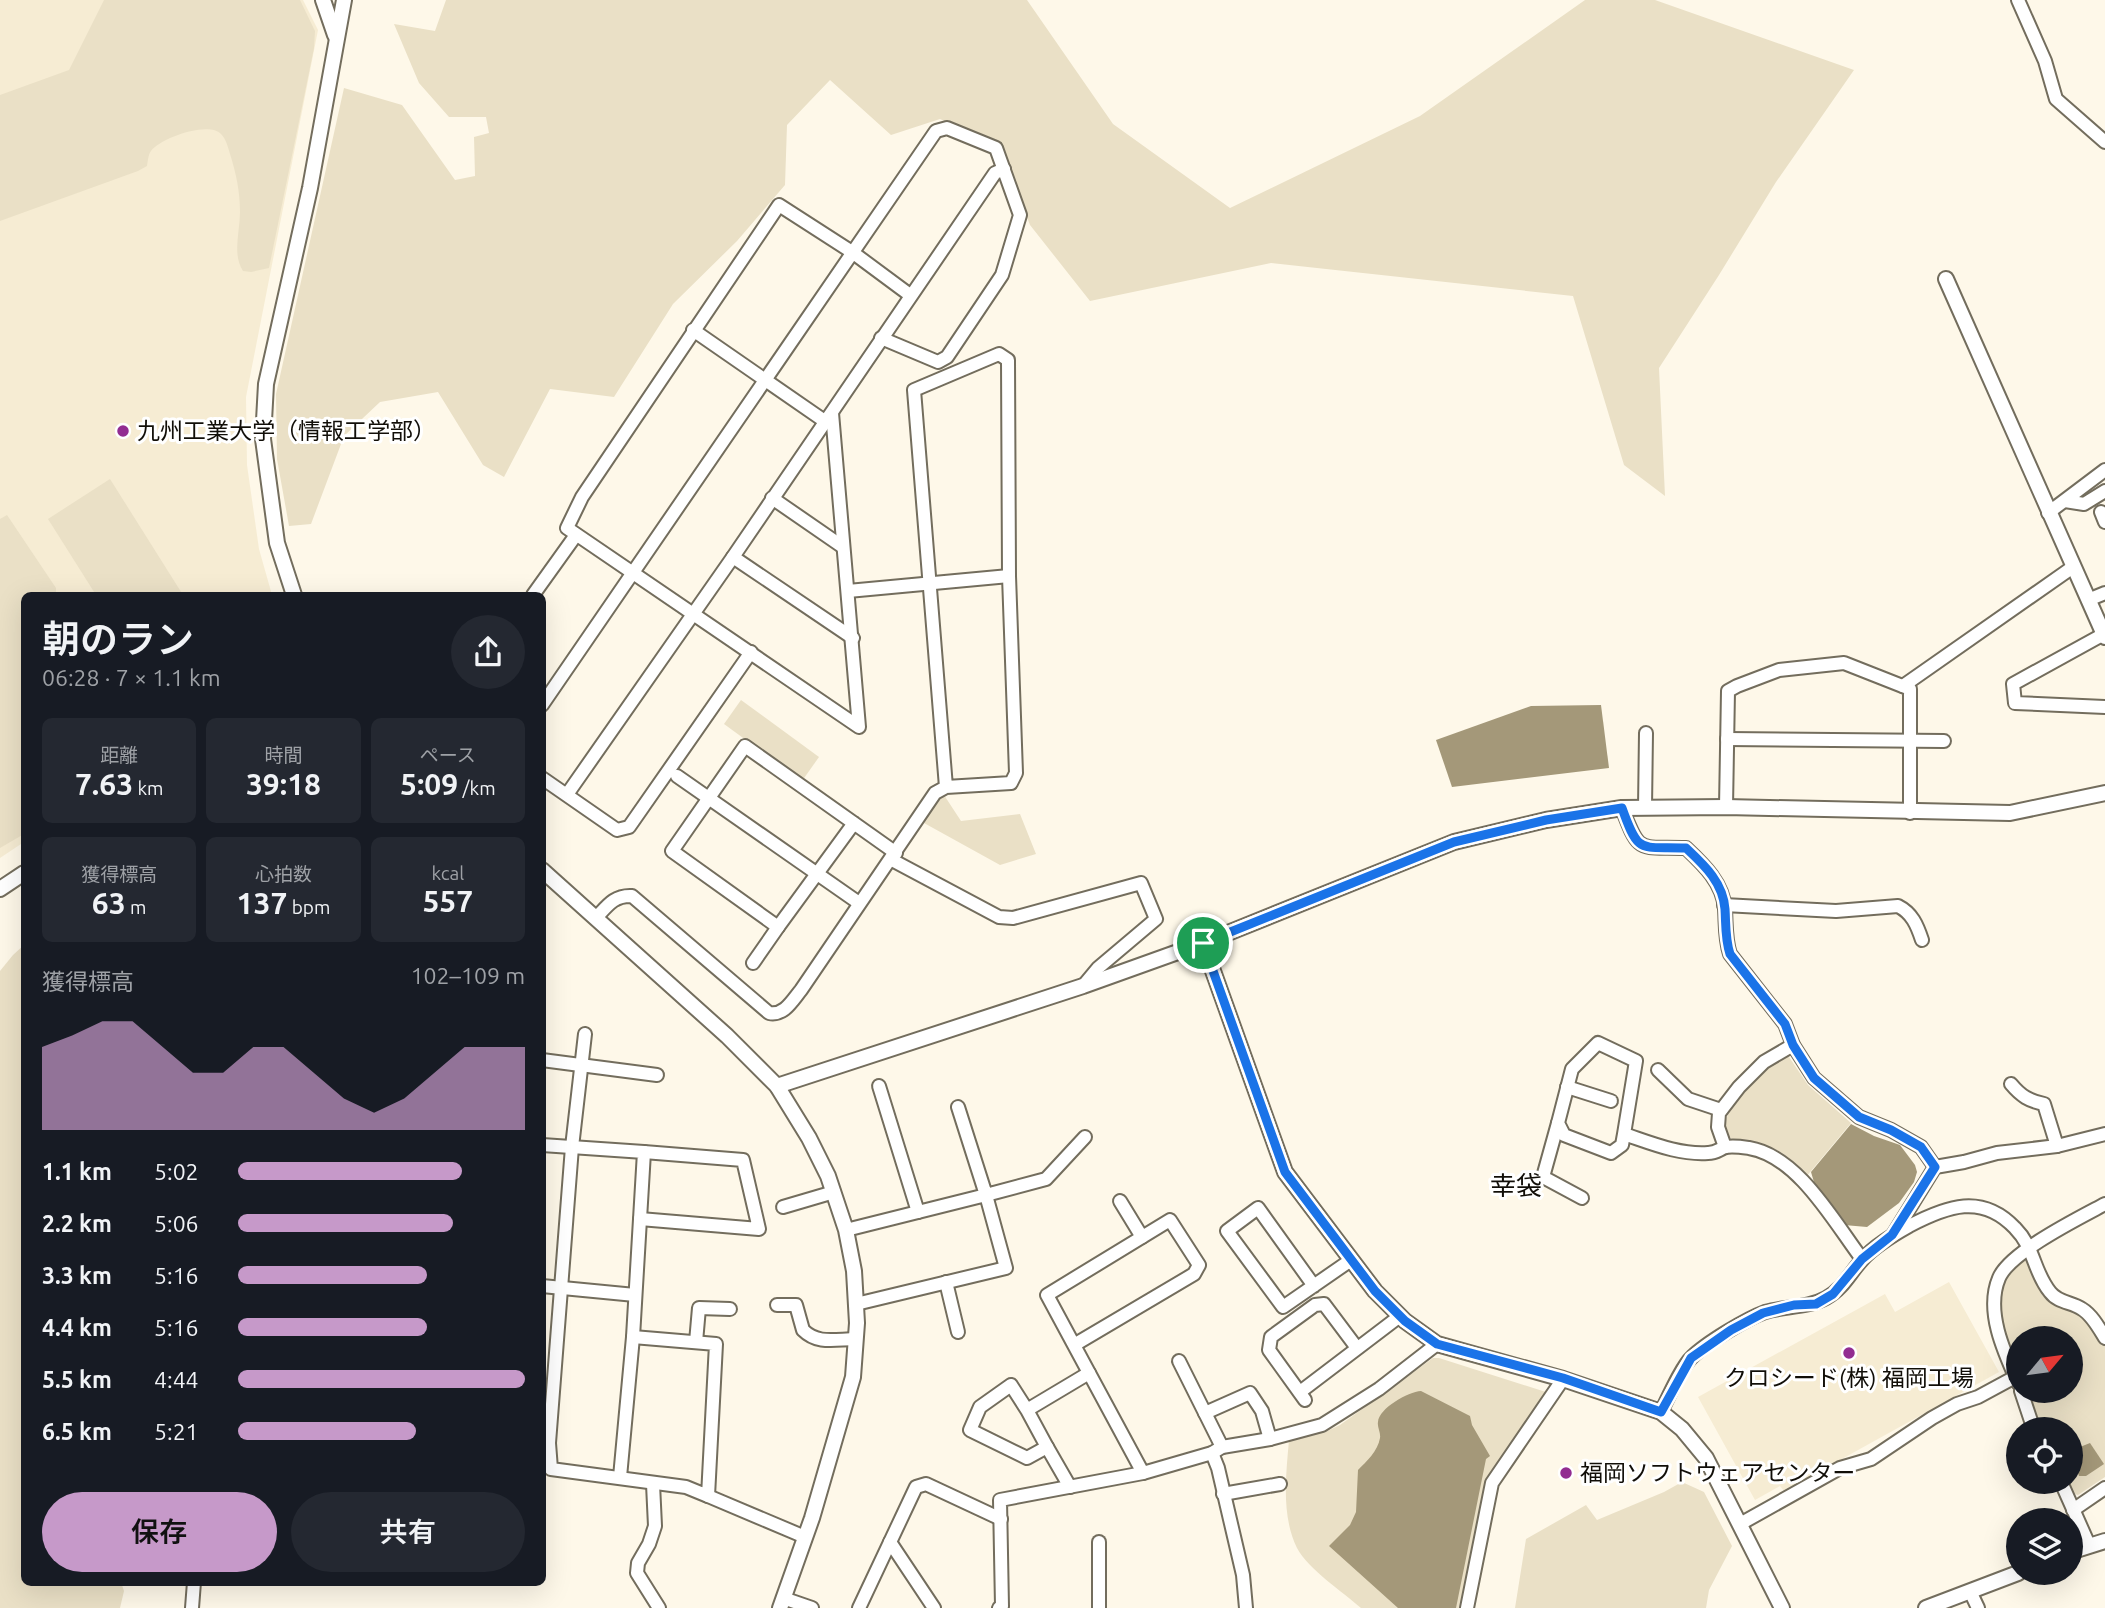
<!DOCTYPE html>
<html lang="ja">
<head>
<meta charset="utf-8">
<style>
	:root { --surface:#171b24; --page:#242831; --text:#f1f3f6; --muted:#9ea1a6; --accent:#c699c9 }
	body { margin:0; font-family:Ubuntu,"Noto Sans JP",sans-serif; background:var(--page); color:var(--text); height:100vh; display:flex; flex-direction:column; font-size:26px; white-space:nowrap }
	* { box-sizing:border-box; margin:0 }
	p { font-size:23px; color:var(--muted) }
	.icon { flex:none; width:38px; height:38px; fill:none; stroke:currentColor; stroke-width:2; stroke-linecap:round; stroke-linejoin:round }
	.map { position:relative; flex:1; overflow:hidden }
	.panel { position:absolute; left:21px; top:592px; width:525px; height:994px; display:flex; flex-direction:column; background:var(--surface); border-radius:10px; box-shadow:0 7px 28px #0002 }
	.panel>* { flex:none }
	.needle { width:46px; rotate:61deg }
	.fabs { position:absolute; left:2006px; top:1326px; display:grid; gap:14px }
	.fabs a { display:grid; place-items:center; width:77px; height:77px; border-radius:50%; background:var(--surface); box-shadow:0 7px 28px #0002; font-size:35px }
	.pin { position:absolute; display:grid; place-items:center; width:60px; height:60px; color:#fff; margin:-30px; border:4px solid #fff; border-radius:50%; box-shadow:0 2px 7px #0007 }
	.round { display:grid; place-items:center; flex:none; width:74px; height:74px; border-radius:37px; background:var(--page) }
	.head { display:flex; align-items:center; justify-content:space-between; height:119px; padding:0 21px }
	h1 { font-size:38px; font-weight:600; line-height:52px }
	.stats { display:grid; grid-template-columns:repeat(3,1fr); gap:10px; height:119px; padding:7px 21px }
	.stats div { display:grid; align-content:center; border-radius:10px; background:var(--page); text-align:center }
	.stats b { font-size:30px; font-weight:600 }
	.stats small { font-size:19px; font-weight:400 }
	.stats p { font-size:19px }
	.chart { height:196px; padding:14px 21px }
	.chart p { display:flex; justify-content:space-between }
	.chart svg { width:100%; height:126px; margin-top:7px; fill:var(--accent); opacity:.7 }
	.action { display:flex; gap:14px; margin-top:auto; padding:14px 21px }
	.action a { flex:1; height:80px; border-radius:42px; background:var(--accent); color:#111; font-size:28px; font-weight:600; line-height:80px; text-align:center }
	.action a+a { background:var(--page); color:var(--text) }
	ul { padding:0 21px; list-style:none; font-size:23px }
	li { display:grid; grid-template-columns:112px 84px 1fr; align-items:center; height:52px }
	li i { height:18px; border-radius:9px; background:var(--accent) }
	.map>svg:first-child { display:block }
	.built { fill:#f6ecd3 }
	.green { fill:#eae0c6 }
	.water { fill:#a49879 }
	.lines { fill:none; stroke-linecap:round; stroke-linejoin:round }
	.minor-casing { stroke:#736d5d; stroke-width:16 }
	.tertiary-casing { stroke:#736d5d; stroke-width:18 }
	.minor { stroke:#fff; stroke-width:12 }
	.tertiary { stroke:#fff; stroke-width:14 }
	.route-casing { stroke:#fff; stroke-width:14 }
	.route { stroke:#1a73e8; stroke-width:9 }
	.poi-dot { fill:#922c91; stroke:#fff; stroke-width:2.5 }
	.labels { text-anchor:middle; stroke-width:6; stroke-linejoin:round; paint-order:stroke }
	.poi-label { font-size:23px; fill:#110e08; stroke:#fff; text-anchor:start }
	.quarter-label { font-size:26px; fill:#110e08; stroke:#fff }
</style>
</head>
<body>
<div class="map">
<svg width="2105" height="1608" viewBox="0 0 2105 1608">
	<rect width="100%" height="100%" fill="#fef8e9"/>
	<g class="built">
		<path d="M0 0H303L318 30 246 397 247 465 259 549 272 595H24V842L0 858Z"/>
		<path d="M1949 1282 1999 1372 1784 1491 1780 1486 1755 1500 1698 1397 1885 1294 1895 1312Z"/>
	</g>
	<g class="green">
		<path d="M104 0H300L315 31 314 48 269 268 251 272 243 271C232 254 240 232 240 212 240 191 236 173 230 154 228 147 226 139 221 134 208 121 161 138 151 151 148 155 148 161 147 166L138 171 0 221V95L69 70Z"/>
		<path d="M446 0H1027L1113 124 1230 208 1420 116 1585 0H1655L1854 70 1776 182 1719 275 1659 368 1665 496 1624 465 1573 296 1271 263 1090 301 1030 225 999 145 940 119 891 135 830 80 787 125 785 185 737 241 673 304 614 397 550 389 504 477 483 465 438 392 380 402 344 436 311 524 289 526 277 459 276 394 344 88 402 105 455 180 475 176 474 137 489 133 486 117H449L419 83 394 24 435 31Z"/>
		<path d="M110 479 183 595H96L48 519Z"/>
		<path d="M7 515 56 588V595H24V834L0 848V519Z"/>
		<path d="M741 700 819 757 802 781 724 724Z"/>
		<path d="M944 795 961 821 1020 814 1036 854 1000 865 924 823 937 800Z"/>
		<path d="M24 945V1582H121L124 1591 120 1608H0V971L13 955Z"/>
		<path d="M1784 1055 1789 1057 1808 1085 1851 1123 1806 1177C1785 1148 1768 1144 1734 1142L1724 1130C1726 1103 1760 1068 1784 1055Z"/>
		<path d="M2028 1254 2033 1273 2081 1311 2105 1345V1477L2078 1495 2075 1494 2068 1482H2070V1430H2042L2029 1391H2070V1339H2018V1364C2007 1338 1987 1300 2008 1273 2013 1266 2022 1260 2028 1254Z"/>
		<path d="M1433 1358H1439L1549 1393 1487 1479 1461 1608H1361C1343 1592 1308 1569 1297 1548 1281 1516 1286 1474 1289 1440L1325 1432 1340 1425Z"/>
		<path d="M1682 1482 1704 1492 1732 1546 1709 1590 1706 1608H1515L1526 1539 1586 1505 1597 1520 1664 1492Z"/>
	</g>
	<g class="water">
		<path d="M1601 705 1609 768 1452 787 1436 740 1531 706Z"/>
		<path d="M1851 1124 1874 1136 1900 1145 1915 1165 1917 1172 1914 1182 1899 1203 1867 1227 1844 1225 1816 1189 1811 1172Z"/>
		<path d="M1421 1391 1470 1416 1472 1425 1490 1456 1486 1459 1456 1608H1398L1329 1546 1350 1525 1356 1512 1358 1470C1366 1462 1378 1451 1380 1438 1381 1433 1377 1427 1378 1422 1379 1408 1408 1392 1421 1391Z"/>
		<path d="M2090 1443 2104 1464 2086 1476H2079L2070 1451Z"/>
	</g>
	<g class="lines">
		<defs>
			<g id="minor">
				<path d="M2018 0 2045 61 2056 99 2105 142"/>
				<path d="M693 330 826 422"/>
				<path d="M832 413 859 727 567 528 582 497 779 205 852 252 910 295"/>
				<path d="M772 498 843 547"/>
				<path d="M2065 501 2084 504 2105 491"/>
				<path d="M2101 512 2105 522"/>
				<path d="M2048 513 2105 470"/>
				<path d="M733 557 853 638"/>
				<path d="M848 591 1009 576"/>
				<path d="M533 595 576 535"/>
				<path d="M2088 600 2105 593"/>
				<path d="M2104 634 2013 684 2015 703 2105 707"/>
				<path d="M1903 686 2073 567"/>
				<path d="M542 705 936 131 947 128 996 148 1020 215 1002 275 947 357 938 362 881 338"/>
				<path d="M1727 739 1944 741"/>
				<path d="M677 776 859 903"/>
				<path d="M542 778 617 830 629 827 751 652"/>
				<path d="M568 793 733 557 995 173 1004 169"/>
				<path d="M1726 807 1728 691 1737 686 1779 670 1844 663 1910 689V813"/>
				<path d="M1622 808C1640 856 1639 846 1686 848 1704 865 1723 883 1725 909 1726 925 1725 939 1730 954L1785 1024 1793 1045 1814 1078 1859 1117 1891 1130 1921 1147 1935 1167"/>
				<path d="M1645 808 1646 733"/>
				<path d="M854 823 778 927 672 851 745 746 896 853"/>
				<path d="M892 860 999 917 1013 918 1141 883 1156 919 1098 968 1083 986"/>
				<path d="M1724 905 1836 911 1898 906C1912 913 1917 925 1922 940"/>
				<path d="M596 918C607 906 614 895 632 896L769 1013C784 1016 792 1001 801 990L935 793 946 787 1011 783 1016 773 1009 576 1008 360 999 354 914 390 946 787"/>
				<path d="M753 963 778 927"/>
				<path d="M585 1034 572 1147 549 1443 551 1469 686 1487 708 1496 716 1344 633 1337"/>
				<path d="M542 1060 657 1075"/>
				<path d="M1658 1070 1688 1099 1721 1110"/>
				<path d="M2011 1084C2021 1096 2029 1101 2044 1104L2057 1146"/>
				<path d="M879 1086 918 1212"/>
				<path d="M1567 1087 1611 1101"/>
				<path d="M958 1107 986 1195 1046 1179 1085 1137"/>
				<path d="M1558 1123 1543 1177 1582 1198"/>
				<path d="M1624 1134 1636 1061 1598 1043 1572 1069 1558 1123 1564 1135 1611 1153 1622 1145 1624 1134C1651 1143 1679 1155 1708 1153 1715 1153 1717 1151 1723 1148 1729 1145 1742 1147 1749 1148 1798 1156 1834 1222 1862 1259"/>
				<path d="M542 1145 644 1152 633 1337 620 1477"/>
				<path d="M1725 1147 1718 1127 1719 1113 1739 1087 1764 1062 1793 1045"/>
				<path d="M1120 1201 1142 1237"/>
				<path d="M783 1207 834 1192"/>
				<path d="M640 1219 759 1229 743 1160 644 1152"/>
				<path d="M846 1230 986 1195 1006 1268 856 1304"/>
				<path d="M1893 1235 1935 1167 1964 1162 1997 1153 2057 1146 2105 1134"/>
				<path d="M946 1282 958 1332"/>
				<path d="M542 1286 635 1295"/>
				<path d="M1314 1286 1258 1208 1227 1231 1283 1307 1351 1260"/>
				<path d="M777 1305H796L803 1330C818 1345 836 1339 856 1339"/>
				<path d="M696 1342 699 1308 730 1309"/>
				<path d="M1074 1345 1194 1274 1199 1265 1170 1220 1047 1295 1143 1473"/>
				<path d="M1179 1361 1205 1413"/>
				<path d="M2018 1383C2004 1352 1985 1311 1999 1278 2010 1252 2079 1218 2105 1204"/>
				<path d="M2021 1391 2034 1430"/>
				<path d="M1300 1392 1400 1316"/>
				<path d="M1305 1400 1269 1350 1271 1337 1315 1305 1324 1304 1357 1348"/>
				<path d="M1027 1410 1047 1447 1027 1458 970 1430 980 1407 1011 1385 1027 1410 1089 1373"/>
				<path d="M1661 1412C1668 1398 1682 1366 1692 1357 1706 1343 1746 1319 1765 1312 1785 1306 1808 1308 1826 1298 1843 1289 1850 1273 1862 1260 1874 1246 1893 1235 1909 1226 1947 1206 1982 1193 2015 1228 2035 1248 2033 1271 2050 1292 2058 1303 2072 1302 2082 1309 2092 1315 2099 1328 2105 1338"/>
				<path d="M1047 1447 1070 1487"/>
				<path d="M1222 1447 1205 1413 1250 1393 1262 1411 1270 1439"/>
				<path d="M1212 1453 1218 1468 1243 1575 1246 1608"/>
				<path d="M2061 1482 2089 1545"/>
				<path d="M653 1484 655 1526 649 1544 638 1563 637 1573 659 1608"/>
				<path d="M1223 1494 1280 1484"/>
				<path d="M708 1496 805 1537"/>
				<path d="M2073 1510 2105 1488"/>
				<path d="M1740 1524 1840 1468 1871 1459 1932 1418 1957 1404 1978 1397 2015 1377"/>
				<path d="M890 1542 934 1608"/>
				<path d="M1099 1542V1608"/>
				<path d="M1970 1591 1978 1608"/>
				<path d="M783 1598 812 1608"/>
				<path d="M192 1608 194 1582"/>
				<path d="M859 1608 916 1487 926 1484 1001 1519"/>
				<path d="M999 1608 1002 1606 1000 1500 1143 1473 1212 1453 1222 1447 1270 1439 1322 1425 1379 1389 1437 1344"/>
				<path d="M1467 1608 1492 1483 1563 1379"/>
			</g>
			<g id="tertiary">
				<path d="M323 0 335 35"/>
				<path d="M1946 279 2105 637"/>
				<path d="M294 595 277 543 263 439 266 384 310 188 344 0"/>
				<path d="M542 870 727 1036 777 1086 809 1138 828 1176 846 1230 854 1271 857 1323 853 1377 812 1518 780 1608"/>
				<path d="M0 889 24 873"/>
				<path d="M1203 943 1285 1172 1375 1291 1405 1321 1437 1344 1563 1379 1661 1412 1682 1429 1706 1458 1782 1608"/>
				<path d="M777 1086 1083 986 1203 943 1454 842 1546 820 1622 808 1726 807 2010 813 2105 793"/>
				<path d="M2070 1552 2105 1541"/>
				<path d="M1926 1608 2018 1573"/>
			</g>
		</defs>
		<use href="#minor" class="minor-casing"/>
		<use href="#tertiary" class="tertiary-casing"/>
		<use href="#minor" class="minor"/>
		<use href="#tertiary" class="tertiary"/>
	</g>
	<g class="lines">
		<defs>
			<path id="route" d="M1622 808C1639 856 1640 846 1686 848 1704 865 1723 882 1725 909 1726 925 1725 939 1730 954L1785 1024 1793 1045 1814 1078 1859 1117 1891 1130 1921 1147 1935 1167 1892 1235 1862 1259 1833 1294 1816 1304 1794 1305 1763 1313 1731 1330 1691 1358 1661 1412 1563 1378 1437 1344 1405 1321 1375 1291 1285 1172 1203 943 1454 842 1546 820Z"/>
		</defs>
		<use href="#route" class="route-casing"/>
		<use href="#route" class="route"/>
	</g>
	<g class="poi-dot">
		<circle cx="123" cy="431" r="7"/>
		<circle cx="1849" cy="1353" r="7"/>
		<circle cx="1566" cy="1473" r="7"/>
	</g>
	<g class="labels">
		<g class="poi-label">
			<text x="137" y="439">九州工業大学（情報工学部）</text>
			<text x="1849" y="1386" text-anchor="middle">クロシード(株) 福岡工場</text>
			<text x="1580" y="1481">福岡ソフトウェアセンター</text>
		</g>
		<g class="quarter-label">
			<text x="1516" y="1195">幸袋</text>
		</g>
	</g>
</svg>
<div class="fabs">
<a><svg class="needle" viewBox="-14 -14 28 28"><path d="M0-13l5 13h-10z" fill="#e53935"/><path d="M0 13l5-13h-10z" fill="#9ea1a6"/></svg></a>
<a><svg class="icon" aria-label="locate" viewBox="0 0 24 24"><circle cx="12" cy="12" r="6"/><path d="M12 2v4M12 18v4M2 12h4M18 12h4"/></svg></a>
<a><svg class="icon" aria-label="layers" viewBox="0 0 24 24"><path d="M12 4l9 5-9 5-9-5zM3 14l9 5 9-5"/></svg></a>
</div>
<div class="pin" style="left:1203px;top:943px;background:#1e9e55"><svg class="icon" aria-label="arrive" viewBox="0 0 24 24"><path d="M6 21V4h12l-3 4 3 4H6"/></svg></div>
<section class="panel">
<div class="head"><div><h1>朝のラン</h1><p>06:28 · 7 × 1.1 km</p></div><a class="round"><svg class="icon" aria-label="share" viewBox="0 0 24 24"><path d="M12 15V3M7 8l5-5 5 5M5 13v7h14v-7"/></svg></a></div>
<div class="stats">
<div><p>距離</p><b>7.63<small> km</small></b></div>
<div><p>時間</p><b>39:18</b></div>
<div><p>ペース</p><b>5:09<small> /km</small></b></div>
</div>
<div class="stats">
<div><p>獲得標高</p><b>63<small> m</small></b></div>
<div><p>心拍数</p><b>137<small> bpm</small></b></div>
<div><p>kcal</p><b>557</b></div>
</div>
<div class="chart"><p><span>獲得標高</span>102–109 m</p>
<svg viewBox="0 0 160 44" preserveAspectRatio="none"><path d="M0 44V15L10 11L20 6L30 6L40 15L50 24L60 24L70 15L80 15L90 24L100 33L110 38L120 33L130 24L140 15L150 15L160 15V44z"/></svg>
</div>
<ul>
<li><b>1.1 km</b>5:02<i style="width:78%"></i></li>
<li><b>2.2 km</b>5:06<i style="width:75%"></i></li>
<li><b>3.3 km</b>5:16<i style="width:66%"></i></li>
<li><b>4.4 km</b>5:16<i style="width:66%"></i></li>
<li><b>5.5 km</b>4:44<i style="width:100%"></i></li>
<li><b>6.5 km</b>5:21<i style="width:62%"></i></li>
</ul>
<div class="action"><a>保存</a><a>共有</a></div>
</section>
</div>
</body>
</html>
